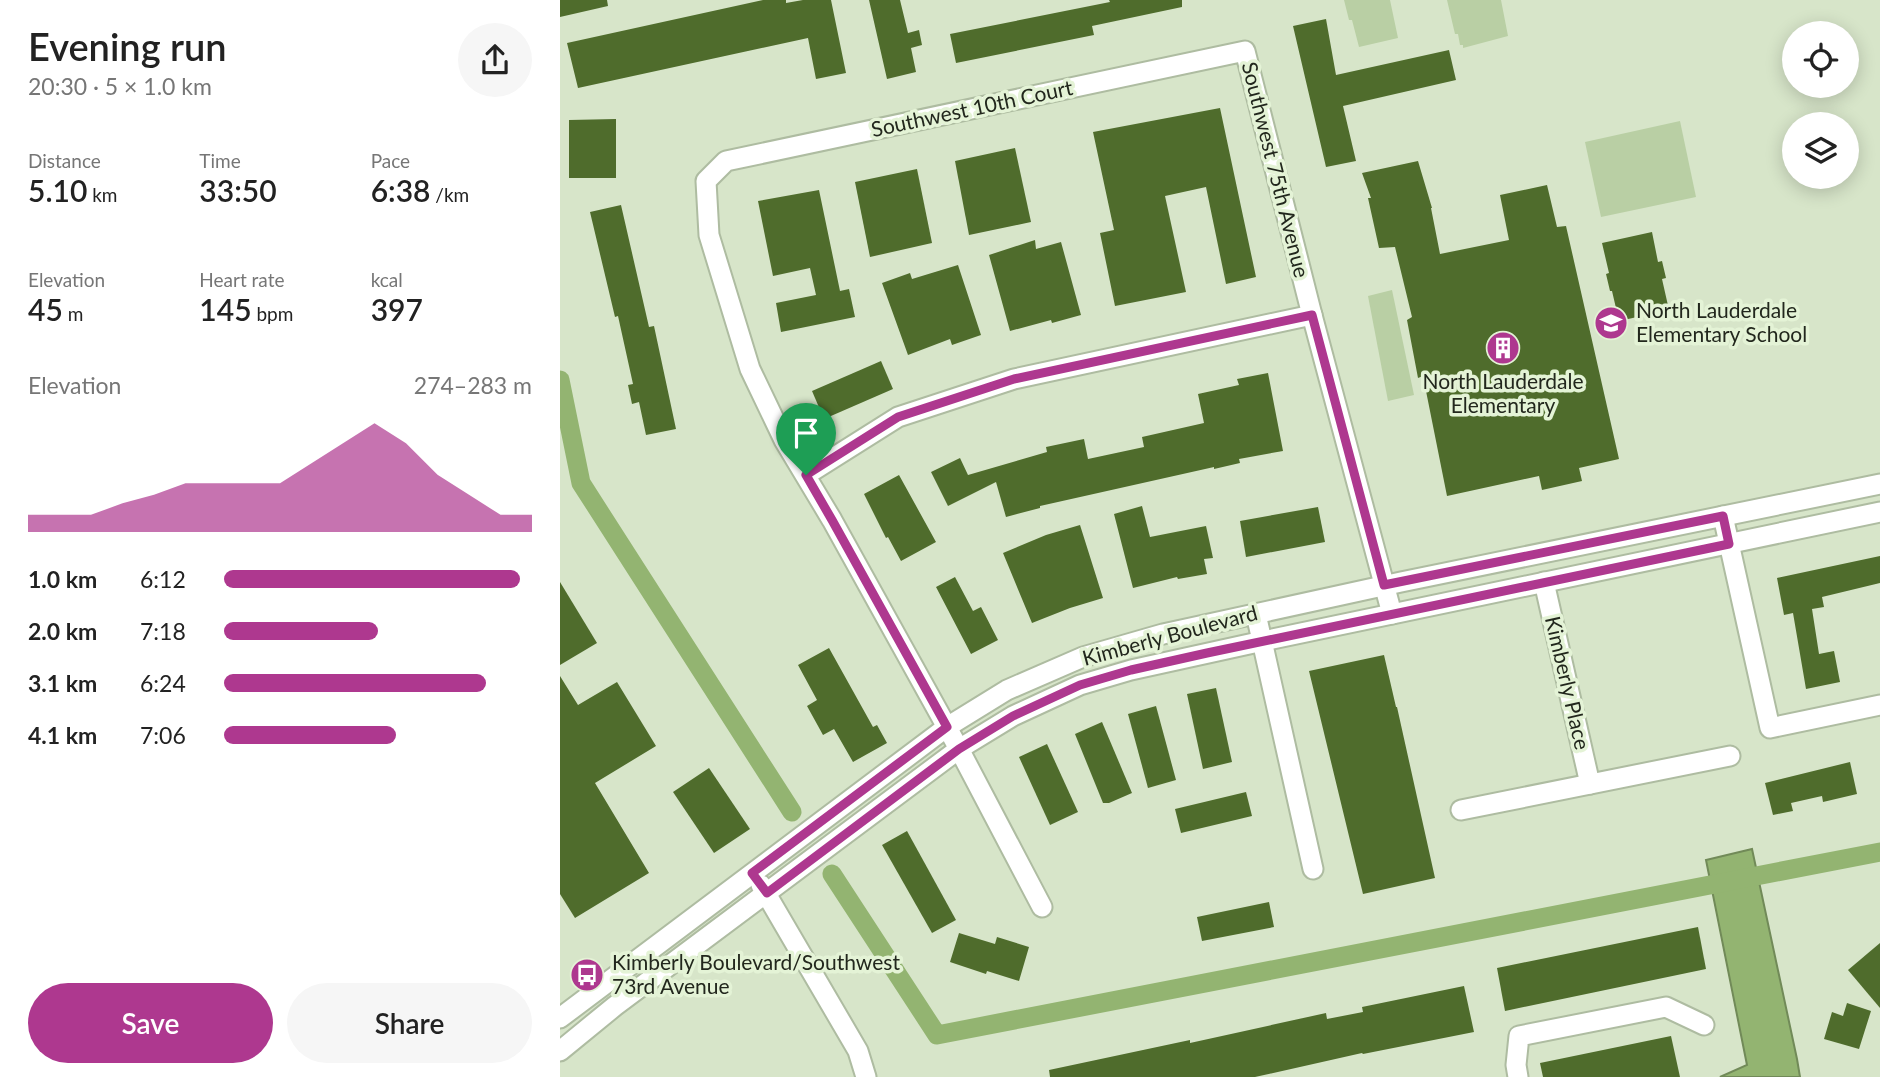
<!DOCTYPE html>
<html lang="en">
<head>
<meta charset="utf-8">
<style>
	:root { --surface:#fff; --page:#f6f6f6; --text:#222; --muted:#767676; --accent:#ae388f }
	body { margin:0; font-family:Lato,sans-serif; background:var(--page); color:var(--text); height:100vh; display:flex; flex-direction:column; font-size:26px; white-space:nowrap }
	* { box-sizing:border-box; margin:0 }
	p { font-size:23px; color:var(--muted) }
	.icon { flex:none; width:38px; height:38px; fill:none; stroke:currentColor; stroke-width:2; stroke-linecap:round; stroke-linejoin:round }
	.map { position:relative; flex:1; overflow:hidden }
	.drawer { display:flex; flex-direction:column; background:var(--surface); width:560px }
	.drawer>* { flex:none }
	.tools { position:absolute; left:1222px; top:21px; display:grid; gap:14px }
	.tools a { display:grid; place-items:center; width:77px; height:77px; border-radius:50%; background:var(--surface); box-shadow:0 4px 18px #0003; font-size:35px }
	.pin { position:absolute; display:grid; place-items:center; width:60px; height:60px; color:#fff; margin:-72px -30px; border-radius:50% 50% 50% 0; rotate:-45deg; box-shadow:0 0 7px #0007 }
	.pin .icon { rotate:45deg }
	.round { display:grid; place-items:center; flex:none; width:74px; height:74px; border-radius:37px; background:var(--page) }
	.head { display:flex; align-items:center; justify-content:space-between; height:119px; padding:0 28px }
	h1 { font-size:38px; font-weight:600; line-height:52px }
	.stats { display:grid; grid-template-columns:repeat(3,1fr); gap:10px; height:119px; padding:7px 28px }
	.stats div { display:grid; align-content:center }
	.stats b { font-size:30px; font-weight:600 }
	.stats small { font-size:19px; font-weight:400 }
	.stats p { font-size:19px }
	.chart { height:196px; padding:14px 28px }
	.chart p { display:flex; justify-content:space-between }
	.chart svg { width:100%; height:126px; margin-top:7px; fill:var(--accent); opacity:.7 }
	.cta { display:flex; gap:14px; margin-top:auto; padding:14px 28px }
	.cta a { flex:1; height:80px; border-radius:42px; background:var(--accent); color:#fff; font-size:28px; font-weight:600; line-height:80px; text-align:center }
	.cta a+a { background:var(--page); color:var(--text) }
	ul { padding:0 28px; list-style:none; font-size:23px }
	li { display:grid; grid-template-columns:112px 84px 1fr; align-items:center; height:52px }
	li i { height:18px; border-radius:9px; background:var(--accent) }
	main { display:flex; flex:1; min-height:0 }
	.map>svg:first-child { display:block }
	.green { fill:#b9cfa4 }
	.water { fill:#93b471; stroke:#718a58; stroke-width:2 }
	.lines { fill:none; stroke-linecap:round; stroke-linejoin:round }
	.canal { stroke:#93b471; stroke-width:19 }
	.building { fill:#4f6c2c }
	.minor-casing { stroke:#aebca1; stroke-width:23 }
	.minor { stroke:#fff; stroke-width:19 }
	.route-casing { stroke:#fff; stroke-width:14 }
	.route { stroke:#ae388f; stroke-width:9 }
	.labels { text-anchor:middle; stroke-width:7; stroke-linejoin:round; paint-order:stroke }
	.street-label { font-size:21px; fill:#22271d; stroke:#e4f3d6 }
	.poi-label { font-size:21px; fill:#22271d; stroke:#e4f3d6; text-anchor:start }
</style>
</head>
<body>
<main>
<section class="drawer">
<div class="head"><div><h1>Evening run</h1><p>20:30 · 5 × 1.0 km</p></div><a class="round"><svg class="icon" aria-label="share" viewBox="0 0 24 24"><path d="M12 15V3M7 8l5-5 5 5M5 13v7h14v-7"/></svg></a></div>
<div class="stats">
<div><p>Distance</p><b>5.10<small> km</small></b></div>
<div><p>Time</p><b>33:50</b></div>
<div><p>Pace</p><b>6:38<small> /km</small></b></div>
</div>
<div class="stats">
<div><p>Elevation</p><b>45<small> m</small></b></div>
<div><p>Heart rate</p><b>145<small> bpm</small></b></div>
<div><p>kcal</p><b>397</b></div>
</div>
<div class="chart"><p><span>Elevation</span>274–283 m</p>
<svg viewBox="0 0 160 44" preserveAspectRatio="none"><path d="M0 44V38L10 38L20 38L30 34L40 31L50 27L60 27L70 27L80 27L90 20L100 13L110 6L120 13L130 24L140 31L150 38L160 38V44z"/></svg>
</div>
<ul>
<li><b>1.0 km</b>6:12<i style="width:96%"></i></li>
<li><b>2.0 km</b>7:18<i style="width:50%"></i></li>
<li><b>3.1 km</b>6:24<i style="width:85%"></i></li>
<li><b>4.1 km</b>7:06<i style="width:56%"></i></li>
</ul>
<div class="cta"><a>Save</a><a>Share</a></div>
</section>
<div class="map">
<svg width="1320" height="1077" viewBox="0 0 1320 1077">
	<rect width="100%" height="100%" fill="#d7e5c9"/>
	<g class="green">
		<path d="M784 0H830L838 38 799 47 792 20H789Z"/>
		<path d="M887 0H941L948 36 903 48V45H900L898 34H895Z"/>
		<path d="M1120 121 1136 197 1041 217 1025 142Z"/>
		<path d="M832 290 854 395 828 401 808 296Z"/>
	</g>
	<path class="water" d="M1192 849 1237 1059 1240 1077H1160L1187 1065 1146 860Z"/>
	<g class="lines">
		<g class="canal">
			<path d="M0 380 21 483 232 812"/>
			<path d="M272 874 377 1035 1320 852"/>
		</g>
	</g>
	<g class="building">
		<path d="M0 0H47L48 6 0 17Z"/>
		<path d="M203 0H226V3L243 0H271L286 73 256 79 248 38 18 88 7 43Z"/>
		<path d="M309 0H340L348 33 359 30 362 45 351 48 356 72 327 79Z"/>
		<path d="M549 0H622V7L532 26 534 35 396 63 390 34 550 2Z"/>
		<path d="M766 19 776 75 889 50 896 80 783 106 796 161 766 167 733 26Z"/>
		<path d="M660 108 696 277 666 284 646 187 605 196 626 292 555 306 540 233 554 230 533 132Z"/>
		<path d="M56 119V178H9V120Z"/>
		<path d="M455 148 471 222 409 235 395 161Z"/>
		<path d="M858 161 872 208H871L880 254 949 240 940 195 987 185 997 227 1006 226 1059 459 1019 468 1022 481 982 490 979 476 887 496 863 376 858 378 847 320 852 317 835 247 819 248 808 198H811L802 173Z"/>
		<path d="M357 169 372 243 310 257 295 182Z"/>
		<path d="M259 190 280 291 289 289 295 317 221 332 216 303 256 295 250 268 213 276 198 201Z"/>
		<path d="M61 205 89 327 94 326 116 429 86 435 79 402 72 404 68 385 73 384 58 316 55 317 30 212Z"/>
		<path d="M1092 232 1098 262 1102 261 1106 278 1102 279 1109 310 1059 321 1052 291H1050L1046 274 1049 273 1042 243Z"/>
		<path d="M475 240 476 249 501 242 521 315 492 323 491 320 450 331 429 255Z"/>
		<path d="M398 265 421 335 392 345 390 339 348 355 322 283 350 273 352 279Z"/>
		<path d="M321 361 333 389 264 419 252 391Z"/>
		<path d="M708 373 723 451 679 459 680 463 654 469V467L480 506V508L446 517 436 482 388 506 371 472 400 458 408 475 487 452 486 447 524 439 528 459 584 447 582 437 644 423 638 394 679 385 677 379Z"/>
		<path d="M339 475 376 542 341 561 328 537 326 538 304 494Z"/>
		<path d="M582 506 590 537 646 526 653 558 644 559 647 574 618 579 617 577 573 588 554 514Z"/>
		<path d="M758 507 765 542 686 557 680 521Z"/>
		<path d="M520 525 543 598 510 608 472 623 443 553 486 535Z"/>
		<path d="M1320 556V583L1262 597 1264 607 1252 609 1259 654 1274 651 1280 682 1246 689 1233 613 1224 615 1217 578Z"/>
		<path d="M395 577 413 611 421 607 438 640 411 654 376 587Z"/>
		<path d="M0 582 37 643 0 665Z"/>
		<path d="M269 648 313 727 317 725 327 743 293 762 274 729 263 735 247 706 257 700 238 665Z"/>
		<path d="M824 655 836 707H837L875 878 803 894 749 671Z"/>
		<path d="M0 676 18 705 57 682 96 746 35 783 89 873 15 918 0 894Z"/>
		<path d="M656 688 672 762 643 769 627 694Z"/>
		<path d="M596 706 616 780 588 788 568 714Z"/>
		<path d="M542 722 572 793 549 803H543L515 734Z"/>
		<path d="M487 744 518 812 490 825 459 757Z"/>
		<path d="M1290 762 1297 794 1263 802 1262 796 1231 803 1233 811 1213 815 1205 783Z"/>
		<path d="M149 768 190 829 154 853 113 792Z"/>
		<path d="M686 792 692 816 621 833 615 809Z"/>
		<path d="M347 831 396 920 372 933 322 845Z"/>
		<path d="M709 902 714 927 642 941 637 917Z"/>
		<path d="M1138 927 1146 969 945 1011 937 968Z"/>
		<path d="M399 933 435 944 437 937 469 947 459 981 427 971 426 974 390 962Z"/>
		<path d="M1320 943V1008L1288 970Z"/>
		<path d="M904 986 914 1032 803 1054 802 1053 695 1077H490L489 1070 630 1040V1043L766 1013 767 1019 803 1012 802 1007Z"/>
		<path d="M1287 1003 1311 1011 1299 1049 1264 1039 1272 1012 1283 1016Z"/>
		<path d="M1111 1036 1120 1077H983L980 1063Z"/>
	</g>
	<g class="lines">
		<defs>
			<g id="minor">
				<path d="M246 475 338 417 454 379 752 315"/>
				<path d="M1163 516 1210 728 1320 705"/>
				<path d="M984 582 1030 784"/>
				<path d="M696 614 753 869"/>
				<path d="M901 810 1170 756"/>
				<path d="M201 885 298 1051 306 1077"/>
				<path d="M482 907 399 749 272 520 224 440 190 369 149 235 146 181 166 161 685 51 752 315 832 614"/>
				<path d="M0 1018 387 727 447 690 523 657 603 634 841 582 1320 484"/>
				<path d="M0 1051 55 1006 399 749 453 716 520 685 571 670 703 641 1320 512"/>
				<path d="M958 1077 956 1065 959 1036 1106 1007 1144 1025"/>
			</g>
		</defs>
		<use href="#minor" class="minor-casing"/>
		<use href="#minor" class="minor"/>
	</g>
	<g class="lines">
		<defs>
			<path id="route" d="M752 315 824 585 1163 516 1169 544 647 653 571 670 520 685 453 716 399 749 207 893 192 873 387 727 272 520 246 475 338 417 454 379Z"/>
		</defs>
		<use href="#route" class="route-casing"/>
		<use href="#route" class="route"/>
	</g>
	<defs>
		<symbol id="school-disc" viewBox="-11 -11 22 22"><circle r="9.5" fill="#ae388f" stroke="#e4f3d6"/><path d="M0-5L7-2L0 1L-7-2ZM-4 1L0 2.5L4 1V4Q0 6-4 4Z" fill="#fff"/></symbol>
		<symbol id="building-disc" viewBox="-11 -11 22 22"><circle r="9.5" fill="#ae388f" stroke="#e4f3d6"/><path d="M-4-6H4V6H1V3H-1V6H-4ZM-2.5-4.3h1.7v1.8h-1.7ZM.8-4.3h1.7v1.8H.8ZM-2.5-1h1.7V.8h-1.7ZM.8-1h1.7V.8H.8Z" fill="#fff"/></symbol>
		<symbol id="bus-disc" viewBox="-11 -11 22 22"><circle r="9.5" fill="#ae388f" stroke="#e4f3d6"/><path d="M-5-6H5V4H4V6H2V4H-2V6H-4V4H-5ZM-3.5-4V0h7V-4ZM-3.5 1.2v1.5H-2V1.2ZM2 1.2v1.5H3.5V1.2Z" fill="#fff"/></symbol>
	</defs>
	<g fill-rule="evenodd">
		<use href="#school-disc" x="1032" y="304" width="38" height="38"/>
		<use href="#building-disc" x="924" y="329" width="38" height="38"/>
		<use href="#bus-disc" x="8" y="956" width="38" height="38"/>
	</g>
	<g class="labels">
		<g class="street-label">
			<text transform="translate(412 109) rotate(-12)" y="7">Southwest 10th Court</text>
			<text transform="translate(715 170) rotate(76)" y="7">Southwest 75th Avenue</text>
			<text transform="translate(610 636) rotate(-15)" y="7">Kimberly Boulevard</text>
			<text transform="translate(1007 683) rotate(77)" y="7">Kimberly Place</text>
		</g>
		<g class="poi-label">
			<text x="1076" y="318">North Lauderdale<tspan x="1076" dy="24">Elementary School</tspan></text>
			<text x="943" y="389" text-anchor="middle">North Lauderdale<tspan x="943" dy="24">Elementary</tspan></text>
			<text x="52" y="970">Kimberly Boulevard/Southwest<tspan x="52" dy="24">73rd Avenue</tspan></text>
		</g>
	</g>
</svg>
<div class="tools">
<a><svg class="icon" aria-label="locate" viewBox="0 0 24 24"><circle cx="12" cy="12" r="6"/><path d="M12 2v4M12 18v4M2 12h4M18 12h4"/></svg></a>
<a><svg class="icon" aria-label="layers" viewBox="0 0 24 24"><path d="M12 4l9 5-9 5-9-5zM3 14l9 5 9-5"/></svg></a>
</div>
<div class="pin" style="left:246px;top:475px;background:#1e9e55"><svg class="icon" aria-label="arrive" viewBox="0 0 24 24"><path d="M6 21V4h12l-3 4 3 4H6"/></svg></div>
</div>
</main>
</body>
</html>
